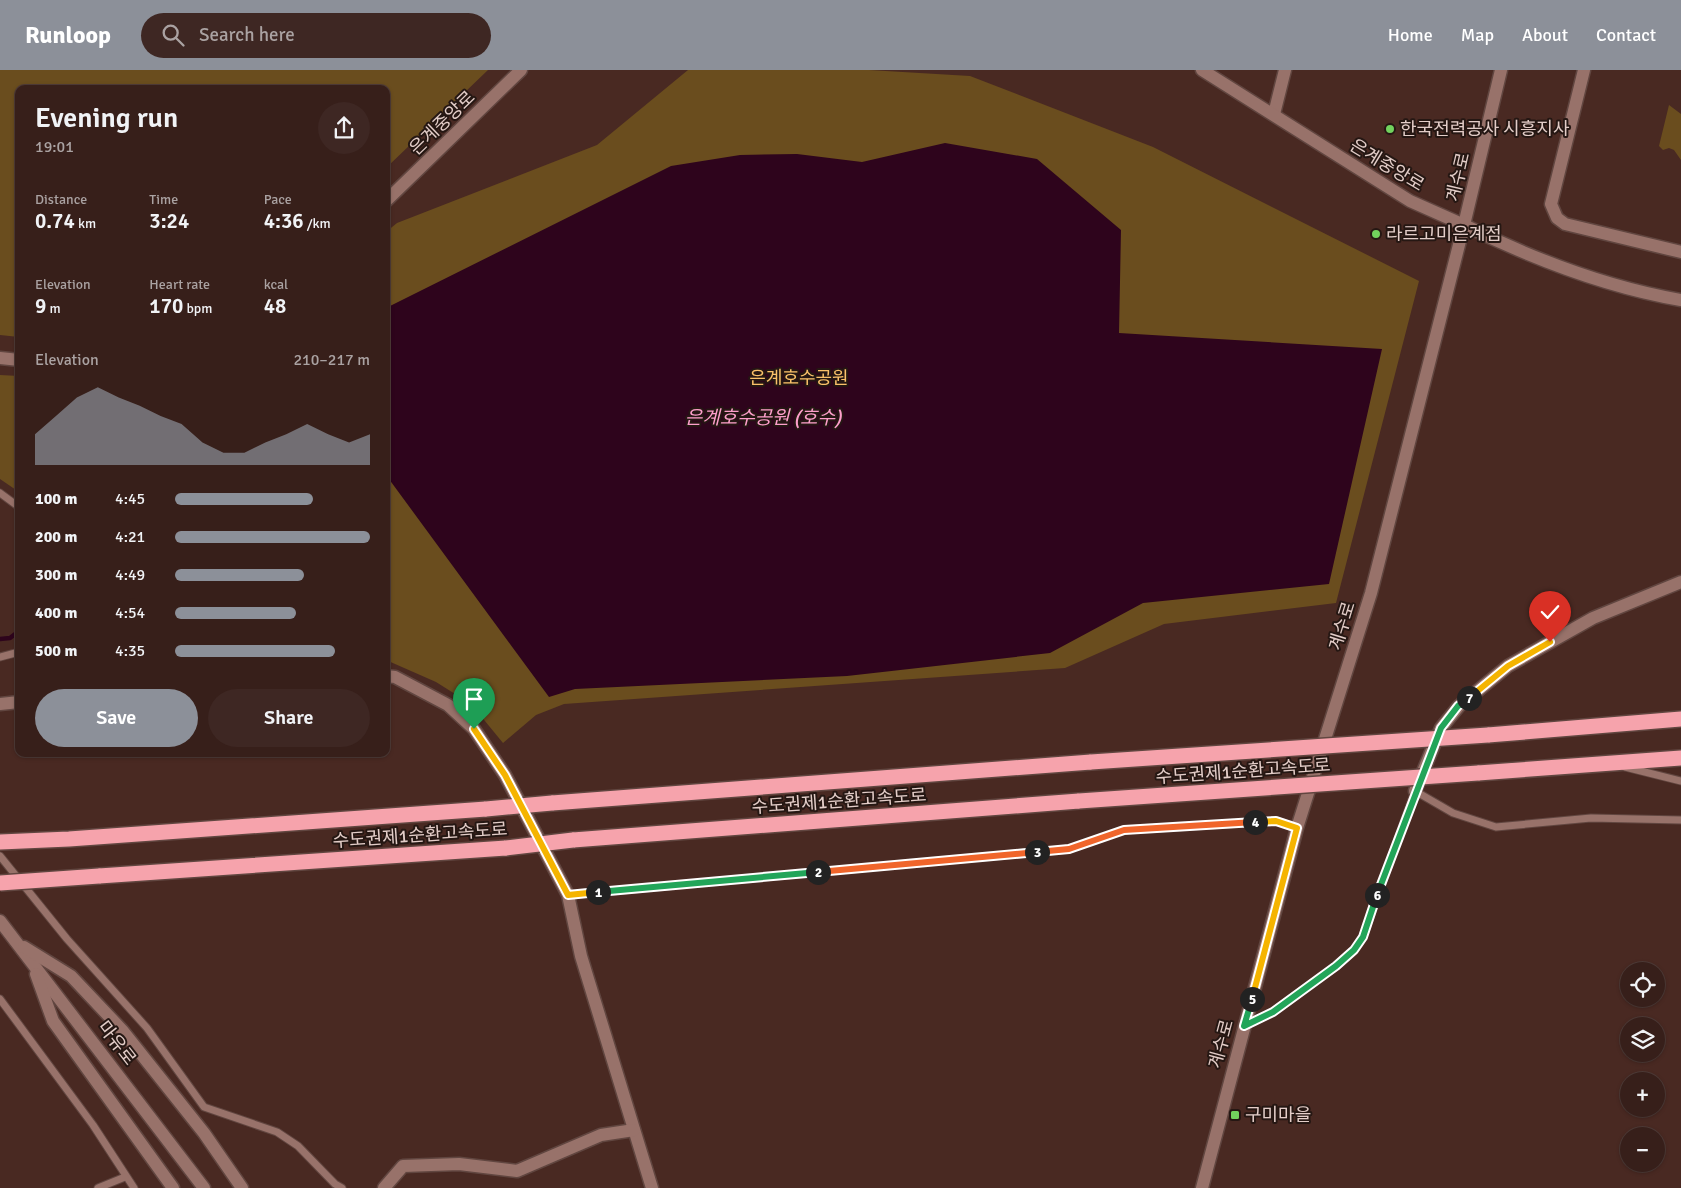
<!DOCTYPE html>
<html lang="en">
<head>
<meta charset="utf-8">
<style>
	:root { --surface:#371f1a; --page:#3e2723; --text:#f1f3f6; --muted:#aaa2a2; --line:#513d39; --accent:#8c9099 }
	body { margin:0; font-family:Signika,"Noto Sans KR",sans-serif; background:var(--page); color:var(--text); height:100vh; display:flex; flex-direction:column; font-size:19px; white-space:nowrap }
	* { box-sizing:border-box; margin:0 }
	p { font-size:16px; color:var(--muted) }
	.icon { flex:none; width:28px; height:28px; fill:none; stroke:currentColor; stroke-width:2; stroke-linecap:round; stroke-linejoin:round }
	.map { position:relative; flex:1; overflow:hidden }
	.details { position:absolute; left:15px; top:15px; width:375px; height:672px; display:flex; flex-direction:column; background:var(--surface); border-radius:10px; box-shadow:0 1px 4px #0004,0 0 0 1px var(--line) }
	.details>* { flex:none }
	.fabs { position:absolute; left:1620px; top:892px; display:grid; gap:10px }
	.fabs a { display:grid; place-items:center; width:45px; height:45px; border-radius:50%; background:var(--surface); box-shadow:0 1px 4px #0004,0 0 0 1px var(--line); font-size:25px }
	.pin { position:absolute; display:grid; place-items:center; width:42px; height:42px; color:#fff; margin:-51px -21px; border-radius:50% 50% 50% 0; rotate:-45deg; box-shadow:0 0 5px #0007 }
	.pin .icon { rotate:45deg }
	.km { position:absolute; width:25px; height:25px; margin:-12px; border-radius:50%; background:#222; color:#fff; font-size:14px; line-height:25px; text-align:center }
	.round { display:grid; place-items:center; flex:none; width:52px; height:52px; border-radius:26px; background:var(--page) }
	.summary { display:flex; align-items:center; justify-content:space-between; height:85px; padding:0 20px }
	h1 { font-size:28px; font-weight:600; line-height:38px }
	.figures { display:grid; grid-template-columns:repeat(3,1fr); gap:8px; height:85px; padding:5px 20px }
	.figures div { display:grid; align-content:center }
	.figures b { font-size:21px; font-weight:600 }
	.figures small { font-size:14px; font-weight:400 }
	.figures p { font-size:14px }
	.chart { height:140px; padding:10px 20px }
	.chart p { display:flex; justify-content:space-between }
	.chart svg { width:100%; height:90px; margin-top:5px; fill:var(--accent); opacity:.7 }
	.action { display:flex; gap:10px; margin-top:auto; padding:10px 20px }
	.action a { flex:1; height:58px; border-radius:30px; background:var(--accent); color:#fff; font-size:20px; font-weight:600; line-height:58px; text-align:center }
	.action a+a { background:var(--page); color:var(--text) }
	ul { padding:0 20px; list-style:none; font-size:16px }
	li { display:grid; grid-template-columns:80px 60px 1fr; align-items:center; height:38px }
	li i { height:12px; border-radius:6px; background:var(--accent) }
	header { display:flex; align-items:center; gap:30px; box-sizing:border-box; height:70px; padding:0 25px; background:var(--accent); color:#fff }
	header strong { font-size:24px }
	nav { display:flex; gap:28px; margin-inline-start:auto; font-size:18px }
	.search { width:350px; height:45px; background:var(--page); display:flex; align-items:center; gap:12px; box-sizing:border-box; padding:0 18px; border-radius:28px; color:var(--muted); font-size:19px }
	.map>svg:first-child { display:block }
	.green { fill:#6a4d1e }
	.water { fill:#2e041c }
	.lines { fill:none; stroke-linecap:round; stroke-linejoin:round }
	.stream { stroke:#2e041c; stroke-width:4.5 }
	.lane-casing { stroke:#614640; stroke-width:9 }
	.street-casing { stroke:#614640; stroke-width:15 }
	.secondary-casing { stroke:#614640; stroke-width:15 }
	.highway-casing { stroke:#614640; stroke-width:18 }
	.lane { stroke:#98726a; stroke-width:7 }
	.street { stroke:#98726a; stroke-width:12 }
	.secondary { stroke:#98726a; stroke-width:12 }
	.highway { stroke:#f6a3ac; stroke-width:15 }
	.highway-bridge-casing { stroke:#614640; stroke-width:18; stroke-linecap:butt }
	.highway-bridge { stroke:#f6a3ac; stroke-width:15 }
	.split-1-casing { stroke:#fff; stroke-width:10 }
	.split-2-casing { stroke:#fff; stroke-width:10 }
	.split-3-casing { stroke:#fff; stroke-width:10 }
	.split-4-casing { stroke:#fff; stroke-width:10 }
	.split-5-casing { stroke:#fff; stroke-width:10 }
	.split-6-casing { stroke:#fff; stroke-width:10 }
	.split-7-casing { stroke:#fff; stroke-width:10 }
	.split-8-casing { stroke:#fff; stroke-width:10 }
	.split-1 { stroke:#f5b400; stroke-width:6 }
	.split-2 { stroke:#22a559; stroke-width:6 }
	.split-3 { stroke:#f0652b; stroke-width:6 }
	.split-4 { stroke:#f0652b; stroke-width:6 }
	.split-5 { stroke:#f5b400; stroke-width:6 }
	.split-6 { stroke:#22a559; stroke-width:6 }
	.split-7 { stroke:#22a559; stroke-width:6 }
	.split-8 { stroke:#f5b400; stroke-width:6 }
	.poi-dot { fill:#72d25d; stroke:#251713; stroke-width:2 }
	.labels { text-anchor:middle; stroke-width:4; stroke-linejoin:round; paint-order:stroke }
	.street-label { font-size:18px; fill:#e3cdc8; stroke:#251713 }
	.poi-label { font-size:18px; fill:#e3cdc8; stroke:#251713; text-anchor:start }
	.park-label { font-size:18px; fill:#fac16a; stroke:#251713 }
	.water-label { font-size:19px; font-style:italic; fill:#fd9fcb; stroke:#251713 }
</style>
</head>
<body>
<header>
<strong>Runloop</strong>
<div class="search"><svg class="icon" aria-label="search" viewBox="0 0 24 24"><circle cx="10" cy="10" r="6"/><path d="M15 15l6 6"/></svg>Search here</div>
<nav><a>Home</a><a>Map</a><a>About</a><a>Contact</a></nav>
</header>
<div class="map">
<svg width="1681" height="1118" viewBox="0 0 1681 1118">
	<rect width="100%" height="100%" fill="#492922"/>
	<g class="green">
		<path d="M0 0H488L386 98V19H19V267L0 265Z"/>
		<path d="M688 0H869L970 6 1153 77 1419 211 1336 533 1164 554 1065 598 564 634 536 645 503 673 471 634 436 612 386 590V162L397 153 597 75Z"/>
		<path d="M1669 35 1681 44V90L1674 80 1669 78 1663 80 1659 76Z"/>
		<path d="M0 305 19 306V422L0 409Z"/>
	</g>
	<path class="water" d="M945 73 1037 89 1121 160 1119 263 1382 279 1329 514 1143 533 1050 583 847 606 575 619 549 627 386 405V238L671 96 740 85 797 84 862 92Z"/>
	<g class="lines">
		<path class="stream" d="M0 569 10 568 19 561"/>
		<defs>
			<g id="lane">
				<path d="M0 423 19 437"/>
				<path d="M0 587 19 582"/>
				<path d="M1625 697 1681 711"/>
				<path d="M0 786 67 869 147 958 204 1037 277 1062 298 1076 335 1114 342 1118"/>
				<path d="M568 825 1069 779 1124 760 1276 751 1297 758"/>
				<path d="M0 929 93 1055 134 1118"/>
				<path d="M1244 956 1273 942 1336 896 1354 880 1363 867 1415 721 1453 743 1496 757 1591 748 1681 750"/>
				<path d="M98 1118 125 1107"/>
			</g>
			<g id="street">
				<path d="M1584 0 1551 134 1557 148 1565 154 1681 182"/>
				<path d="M1274 44 1285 0"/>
				<path d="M1464 155C1533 189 1605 217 1681 230"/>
				<path d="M386 606 395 607 448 635 474 659 505 705 568 825 581 886 652 1118"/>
				<path d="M0 634 19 632"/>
				<path d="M1415 721 1441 658 1459 636 1508 596 1593 548 1681 512"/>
				<path d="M384 1118 403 1096 459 1094 517 1101 601 1065 634 1060"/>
			</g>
			<g id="secondary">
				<path d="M1202 0 1410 131 1464 155"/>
				<path d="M386 131 521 0"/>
				<path d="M0 288 19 290"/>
				<path d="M0 851 204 1118"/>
				<path d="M24 877 71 906 122 960 204 1063 242 1118"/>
				<path d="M36 904 53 951 173 1118"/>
				<path d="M1202 1118 1297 758 1371 523 1464 155 1501 0"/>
			</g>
			<g id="highway">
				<path d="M1488 665 1681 649"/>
				<path d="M1478 703 1681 688"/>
				<path d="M552 733 1091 692"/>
				<path d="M573 770 1079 731"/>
				<path d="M0 772 69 769 486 739"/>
				<path d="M99 806 506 778"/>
			</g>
		</defs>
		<use href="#lane" class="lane-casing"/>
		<use href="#street" class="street-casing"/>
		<use href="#secondary" class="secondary-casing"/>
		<use href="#highway" class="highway-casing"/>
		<use href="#lane" class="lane"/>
		<use href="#street" class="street"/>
		<use href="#secondary" class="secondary"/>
		<use href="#highway" class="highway"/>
		<defs>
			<g id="highway-bridge">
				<path d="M1091 692 1488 665"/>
				<path d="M1079 731 1478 703"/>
				<path d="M486 739 552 733"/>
				<path d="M506 778 573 770"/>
				<path d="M0 813 99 806"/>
			</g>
		</defs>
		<use href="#highway-bridge" class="highway-bridge-casing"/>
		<use href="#highway-bridge" class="highway-bridge"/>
	</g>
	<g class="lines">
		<defs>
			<path id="split-1" d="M474 659 505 705 568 825 598 822"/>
			<path id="split-2" d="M598 822 818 802"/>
			<path id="split-3" d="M818 802 1037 782"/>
			<path id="split-4" d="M1037 782 1069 779 1124 760 1255 752"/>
			<path id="split-5" d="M1252 929 1297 758 1276 751 1255 752"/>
			<path id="split-6" d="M1252 929 1244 956 1273 942 1336 896 1354 880 1363 867 1377 825"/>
			<path id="split-7" d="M1377 825 1441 658 1458 636 1469 628"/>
			<path id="split-8" d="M1469 628 1508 596 1550 572"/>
		</defs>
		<use href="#split-1" class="split-1-casing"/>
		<use href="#split-2" class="split-2-casing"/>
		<use href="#split-3" class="split-3-casing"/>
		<use href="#split-4" class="split-4-casing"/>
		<use href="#split-5" class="split-5-casing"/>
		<use href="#split-6" class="split-6-casing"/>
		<use href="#split-7" class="split-7-casing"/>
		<use href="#split-8" class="split-8-casing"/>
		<use href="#split-1" class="split-1"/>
		<use href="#split-2" class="split-2"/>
		<use href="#split-3" class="split-3"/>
		<use href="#split-4" class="split-4"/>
		<use href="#split-5" class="split-5"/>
		<use href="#split-6" class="split-6"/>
		<use href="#split-7" class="split-7"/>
		<use href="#split-8" class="split-8"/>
	</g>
	<g class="poi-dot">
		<circle cx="1390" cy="59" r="5"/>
		<circle cx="1376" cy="164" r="5"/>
		<rect x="1230" y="1040" width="10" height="10" rx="2.5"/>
	</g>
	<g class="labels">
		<g class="street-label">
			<text transform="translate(442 53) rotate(-44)" y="6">은계중앙로</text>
			<text transform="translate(1387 95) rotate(31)" y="6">은계중앙로</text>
			<text transform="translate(1458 107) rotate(-77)" y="6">계수로</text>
			<text transform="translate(1342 556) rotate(-73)" y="6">계수로</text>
			<text transform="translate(1243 701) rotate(-4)" y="6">수도권제1순환고속도로</text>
			<text transform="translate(839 731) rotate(-4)" y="6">수도권제1순환고속도로</text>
			<text transform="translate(420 765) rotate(-4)" y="6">수도권제1순환고속도로</text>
			<text transform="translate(117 973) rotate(52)" y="6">마유로</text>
			<text transform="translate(1221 974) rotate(-75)" y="6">계수로</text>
		</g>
		<g class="poi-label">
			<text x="1400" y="65">한국전력공사 시흥지사</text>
			<text x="1386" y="170">라르고미은계점</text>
			<text x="1245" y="1051">구미마을</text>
		</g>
		<g class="park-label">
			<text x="799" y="314">은계호수공원</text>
		</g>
		<g class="water-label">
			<text x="763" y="354">은계호수공원 (호수)</text>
		</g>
	</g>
</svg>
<div class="fabs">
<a><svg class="icon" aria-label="locate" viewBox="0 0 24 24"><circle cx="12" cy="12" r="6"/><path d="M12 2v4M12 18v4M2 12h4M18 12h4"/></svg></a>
<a><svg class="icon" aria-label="layers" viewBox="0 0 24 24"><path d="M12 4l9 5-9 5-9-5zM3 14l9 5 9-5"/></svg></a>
<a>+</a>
<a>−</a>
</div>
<div class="pin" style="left:474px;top:659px;background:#1e9e55"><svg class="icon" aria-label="arrive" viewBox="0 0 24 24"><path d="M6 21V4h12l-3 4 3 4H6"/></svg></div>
<div class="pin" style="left:1550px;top:572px;background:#d93025"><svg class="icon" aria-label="check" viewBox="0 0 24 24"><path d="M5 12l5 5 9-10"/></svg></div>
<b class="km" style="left:598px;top:822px">1</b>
<b class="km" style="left:818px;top:802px">2</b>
<b class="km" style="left:1037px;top:782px">3</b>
<b class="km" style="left:1255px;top:752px">4</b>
<b class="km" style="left:1252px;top:929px">5</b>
<b class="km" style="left:1377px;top:825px">6</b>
<b class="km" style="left:1469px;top:628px">7</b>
<section class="details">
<div class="summary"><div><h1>Evening run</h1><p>19:01</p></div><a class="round"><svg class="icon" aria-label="share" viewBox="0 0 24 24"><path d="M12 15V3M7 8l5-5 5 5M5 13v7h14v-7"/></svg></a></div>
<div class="figures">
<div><p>Distance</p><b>0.74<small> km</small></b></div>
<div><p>Time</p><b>3:24</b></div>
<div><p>Pace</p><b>4:36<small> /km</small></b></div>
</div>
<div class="figures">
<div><p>Elevation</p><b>9<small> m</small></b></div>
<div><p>Heart rate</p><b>170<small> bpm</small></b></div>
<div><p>kcal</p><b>48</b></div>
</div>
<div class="chart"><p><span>Elevation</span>210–217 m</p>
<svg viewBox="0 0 160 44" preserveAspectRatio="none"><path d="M0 44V29L10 20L20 11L30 6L40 11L50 15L60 20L70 24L80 33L90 38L100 38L110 33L120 29L130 24L140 29L150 33L160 29V44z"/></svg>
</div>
<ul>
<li><b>100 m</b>4:45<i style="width:71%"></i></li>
<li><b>200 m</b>4:21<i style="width:100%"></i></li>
<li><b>300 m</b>4:49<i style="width:66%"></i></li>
<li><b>400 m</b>4:54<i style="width:62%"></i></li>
<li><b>500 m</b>4:35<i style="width:82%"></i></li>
</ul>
<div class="action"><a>Save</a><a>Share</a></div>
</section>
</div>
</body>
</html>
